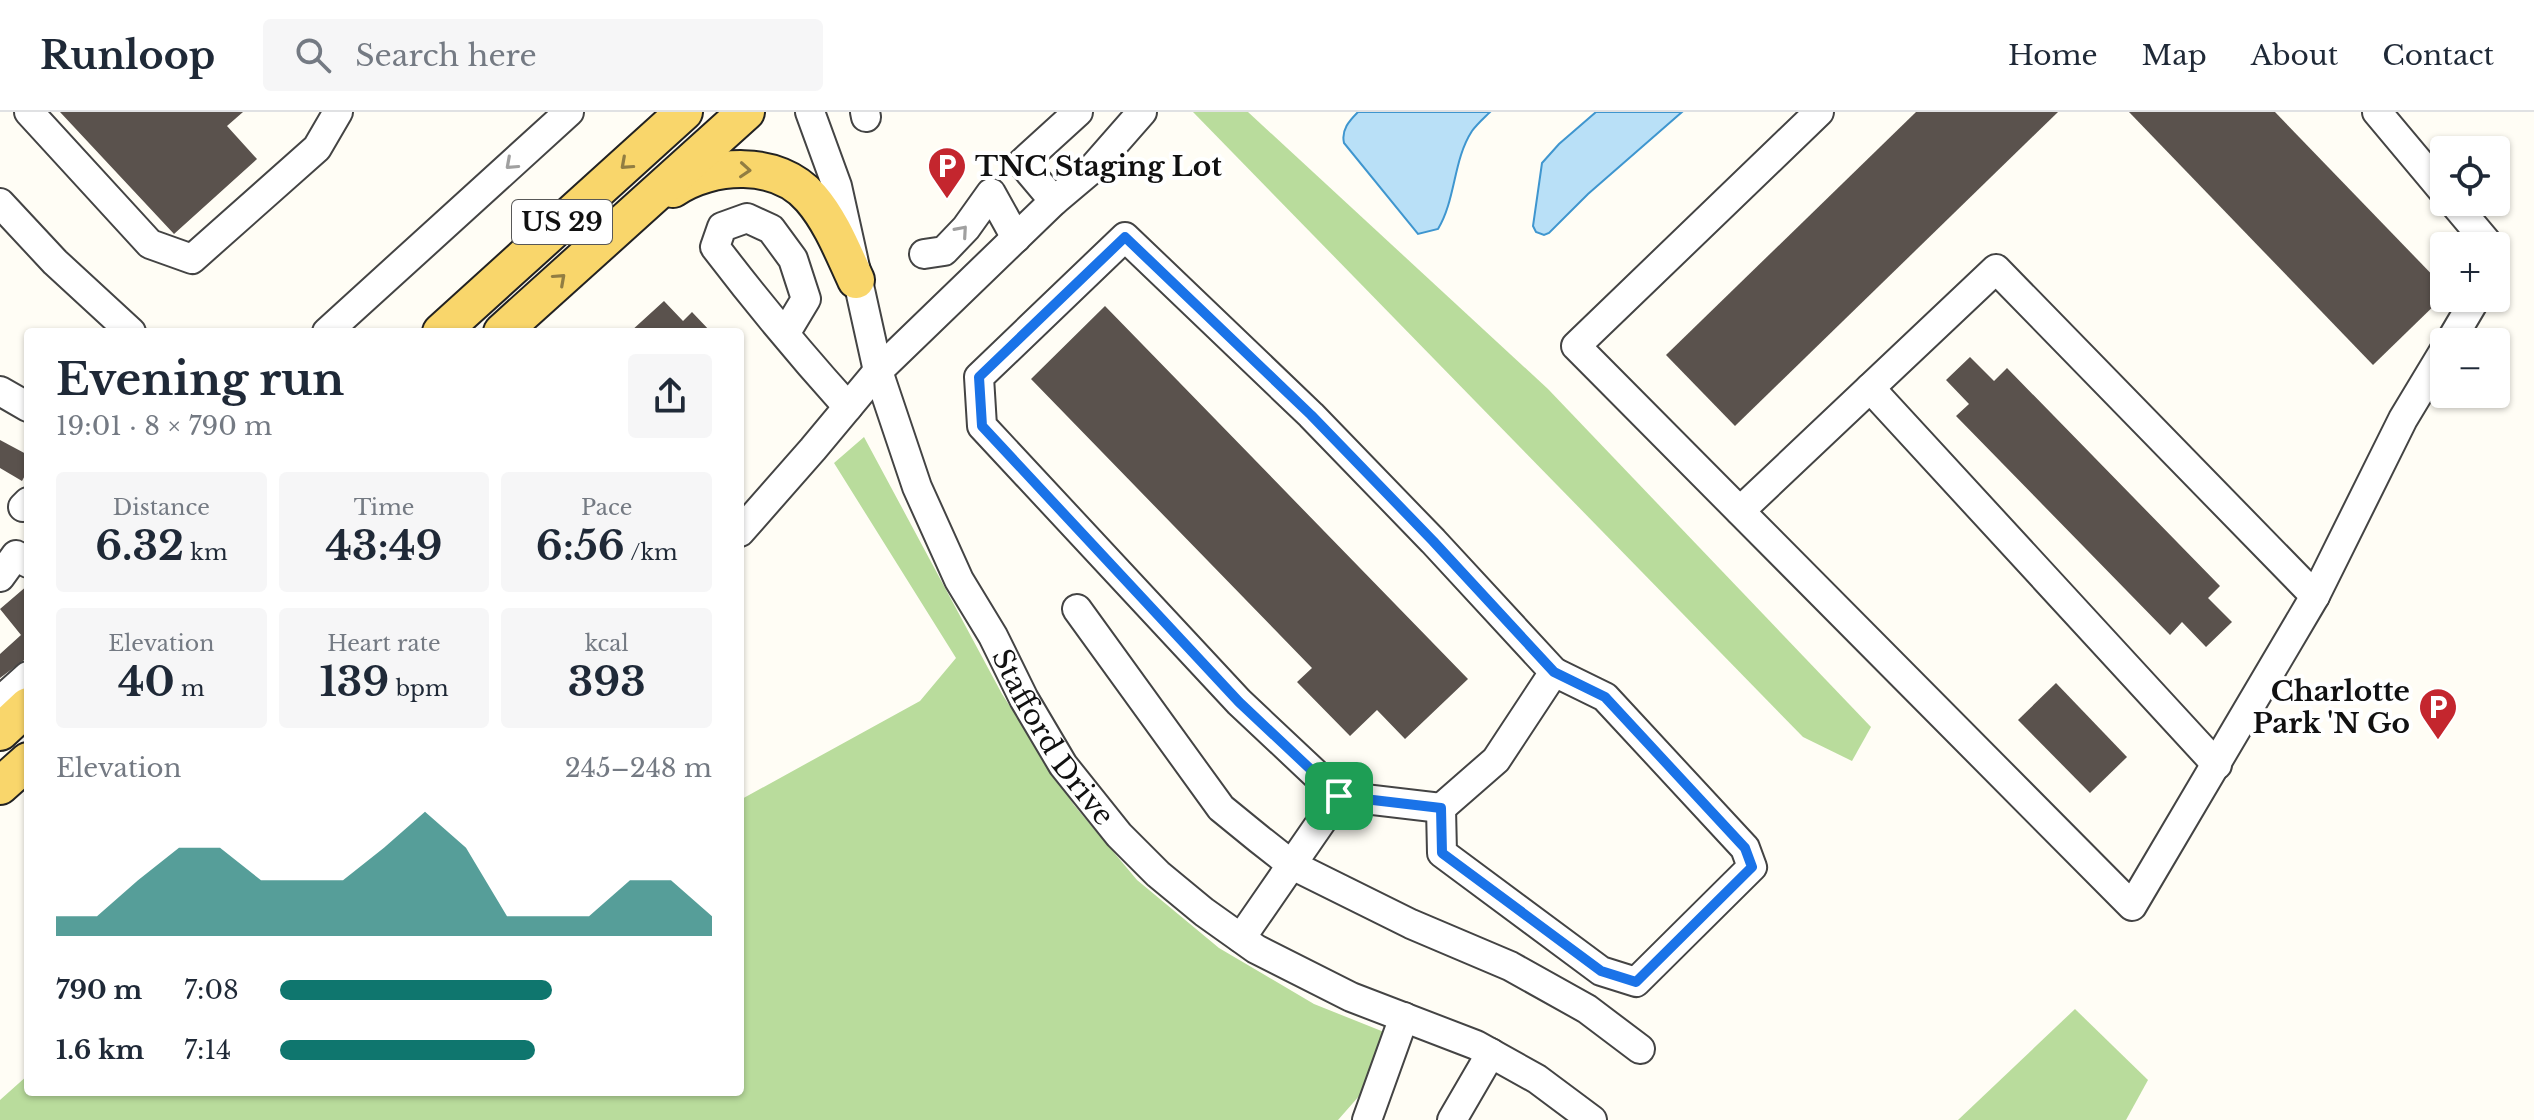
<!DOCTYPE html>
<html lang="en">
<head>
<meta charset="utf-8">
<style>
	:root { --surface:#fff; --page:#f6f6f7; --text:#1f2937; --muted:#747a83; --line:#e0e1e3; --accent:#0f766e }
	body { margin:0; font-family:"Libre Baskerville",serif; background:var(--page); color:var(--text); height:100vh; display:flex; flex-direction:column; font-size:30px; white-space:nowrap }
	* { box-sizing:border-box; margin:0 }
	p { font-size:26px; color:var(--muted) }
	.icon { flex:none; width:44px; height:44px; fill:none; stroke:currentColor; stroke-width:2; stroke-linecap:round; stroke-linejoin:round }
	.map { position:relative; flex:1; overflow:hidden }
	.sheet { position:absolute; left:24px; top:216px; width:720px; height:768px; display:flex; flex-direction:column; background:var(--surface); border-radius:8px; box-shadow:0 2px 6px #0004 }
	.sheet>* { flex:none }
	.fabs { position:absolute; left:2430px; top:24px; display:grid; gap:16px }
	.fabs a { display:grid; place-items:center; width:80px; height:80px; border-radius:8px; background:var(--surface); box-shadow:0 2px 6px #0004; font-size:40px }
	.pin { position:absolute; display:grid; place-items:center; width:68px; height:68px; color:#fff; margin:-34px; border-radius:16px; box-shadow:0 4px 12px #0006 }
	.round { display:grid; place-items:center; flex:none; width:84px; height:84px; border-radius:8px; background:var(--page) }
	.headline { display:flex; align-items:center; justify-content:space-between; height:136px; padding:0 32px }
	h1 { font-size:44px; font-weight:700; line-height:60px }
	.metrics { display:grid; grid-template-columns:repeat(3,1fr); gap:12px; height:136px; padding:8px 32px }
	.metrics div { display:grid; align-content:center; border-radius:8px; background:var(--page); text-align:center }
	.metrics b { font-size:40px; font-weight:700 }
	.metrics small { font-size:22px; font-weight:400 }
	.metrics p { font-size:22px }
	.chart { height:224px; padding:16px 32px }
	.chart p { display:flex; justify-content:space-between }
	.chart svg { width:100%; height:144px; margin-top:8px; fill:var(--accent); opacity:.7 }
	ul { padding:0 32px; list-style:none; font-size:26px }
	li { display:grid; grid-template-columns:128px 96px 1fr; align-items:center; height:60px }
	li i { height:20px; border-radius:10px; background:var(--accent) }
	header { display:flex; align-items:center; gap:48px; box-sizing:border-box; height:112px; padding:0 40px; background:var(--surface); border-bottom:2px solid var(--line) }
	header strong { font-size:38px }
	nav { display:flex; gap:44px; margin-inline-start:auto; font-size:28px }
	.search { width:560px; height:72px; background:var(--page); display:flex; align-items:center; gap:20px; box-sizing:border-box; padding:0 28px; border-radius:8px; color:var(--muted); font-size:30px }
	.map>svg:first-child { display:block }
	.forest { fill:#b9dc9c }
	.water { fill:#b9e0f7; stroke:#3f96cf; stroke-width:2 }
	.building { fill:#5a524d }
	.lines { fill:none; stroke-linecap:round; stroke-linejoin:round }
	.minor-casing { stroke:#444; stroke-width:32 }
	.major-casing { stroke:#222; stroke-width:40 }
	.minor { stroke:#fff; stroke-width:28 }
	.major { stroke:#f9d66b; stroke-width:36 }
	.oneway { stroke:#a0a0a0 }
	.oneway2 { stroke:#917d42 }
	.route-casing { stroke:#fff; stroke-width:16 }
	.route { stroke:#1a73e8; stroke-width:10 }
	.labels { text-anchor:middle; stroke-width:8; stroke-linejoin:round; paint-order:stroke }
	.shield { fill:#fff; stroke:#585858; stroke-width:2 }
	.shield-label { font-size:26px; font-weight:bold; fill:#111 }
	.poi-label { font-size:28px; font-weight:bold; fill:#111; stroke:#fff; text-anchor:start }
	.street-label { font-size:28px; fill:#111; stroke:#fff }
</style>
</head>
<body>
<header>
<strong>Runloop</strong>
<div class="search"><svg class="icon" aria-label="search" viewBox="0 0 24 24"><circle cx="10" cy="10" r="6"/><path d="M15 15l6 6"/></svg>Search here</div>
<nav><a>Home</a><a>Map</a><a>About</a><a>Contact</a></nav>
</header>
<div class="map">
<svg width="2534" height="1008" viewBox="0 0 2534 1008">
	<rect width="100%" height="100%" fill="#fffdf5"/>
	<g class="forest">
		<path d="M1193 0H1248L1548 277 1871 615 1852 649 1803 625Z"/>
		<path d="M864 325 1002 582 1074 693 1137 768 1219 836 1314 892 1384 920 1360 983 1338 1008H0V988L28 963V980H740V688L920 589 956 546 834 351Z"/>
		<path d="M2075 897 2148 968 2126 1008H1958Z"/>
	</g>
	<g class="water">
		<path d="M1358 0H1490C1484 6 1477 12 1472 19 1453 48 1456 87 1438 117L1418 122 1344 31C1341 18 1349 9 1358 0Z"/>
		<path d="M1596 0H1682L1588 82 1549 121 1544 123 1536 120 1533 114 1542 51 1559 32Z"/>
	</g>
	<g class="building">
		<path d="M60 0H243L227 14 257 47 174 122Z"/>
		<path d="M1916 0H2058L1735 314 1666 243Z"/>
		<path d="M2129 0H2275L2444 175V184L2373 253Z"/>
		<path d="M664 189 683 209 692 200 711 220H630Z"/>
		<path d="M1105 194 1468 567 1405 627 1377 598 1350 624 1297 570 1312 556 1031 267Z"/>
		<path d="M1970 245 1994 269 2007 256 2220 474 2208 486 2232 510 2206 535 2182 510 2170 523 1956 304 1969 292 1946 268Z"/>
		<path d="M0 328 28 343V358L22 369 0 356Z"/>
		<path d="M28 473V545L0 566V542L21 523 0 497Z"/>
		<path d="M2056 571 2127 645 2090 681 2018 608Z"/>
	</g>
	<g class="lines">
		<defs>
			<g id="minor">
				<path d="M29 0 150 132 192 147 317 36 338 0"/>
				<path id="s1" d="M810 0 837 74 878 259 917 375 959 468 993 524 1024 587 1063 653 1119 723 1158 762 1204 800 1256 837 1351 885 1476 933 1537 967 1592 1008"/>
				<path d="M865 0 866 5"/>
				<path d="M1819 0 1576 234 2132 794 2315 484 2403 307 2444 239"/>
				<path d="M2377 0 2444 80"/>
				<path d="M1054 89 1022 51 1078 0"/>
				<path d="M2453 90 2490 134"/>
				<path d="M0 91 55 150 131 220"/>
				<path d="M924 142 944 139 966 116 991 81 1016 126"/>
				<path d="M327 220 569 0"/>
				<path d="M785 222 806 187 793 147 771 117 747 106 722 115 715 135C757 190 802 244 848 295"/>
				<path d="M2450 230 2476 186"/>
				<path d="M1870 276 2217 653"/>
				<path d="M0 279 28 295"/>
				<path d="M23 395 28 390"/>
				<path d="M1740 399 1996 157 2315 484"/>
				<path d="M740 420 813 337 878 259 1054 89 1092 57 1142 0"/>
				<path d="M0 465 16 443 28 451"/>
				<path d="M1077 497 1221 696 1259 727 1292 753 1411 812 1510 854 1587 897 1640 937"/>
				<path d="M0 589 28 564"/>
				<path d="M1441 696 1442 741 1601 859 1636 870 1752 755 1745 736 1605 585 1554 560"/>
				<path d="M1241 826 1339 684 1239 590 982 314 979 265 1125 125 1311 303 1433 429 1554 560 1496 648 1441 696 1339 684"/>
				<path d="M1367 1008 1404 905"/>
				<path d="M1452 1008 1491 941"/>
			</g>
			<g id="major">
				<path d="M673 77C712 51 777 47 811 86 831 109 843 140 856 168"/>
				<path d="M441 220 684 0"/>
				<path d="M502 220 746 0"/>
				<path d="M0 620 28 594"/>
				<path d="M0 674 28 649"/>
			</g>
		</defs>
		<use href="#minor" class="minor-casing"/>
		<use href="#major" class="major-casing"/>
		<use href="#minor" class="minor"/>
		<use href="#major" class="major"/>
	</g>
	<defs><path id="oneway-chevron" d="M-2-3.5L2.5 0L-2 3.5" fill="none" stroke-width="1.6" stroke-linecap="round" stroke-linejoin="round" transform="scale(2)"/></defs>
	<g class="oneway">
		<use href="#oneway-chevron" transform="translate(511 52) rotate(138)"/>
		<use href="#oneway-chevron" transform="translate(962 119) rotate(-49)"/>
	</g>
	<g class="oneway2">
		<use href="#oneway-chevron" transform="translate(626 52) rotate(138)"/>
		<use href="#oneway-chevron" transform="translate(745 58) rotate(4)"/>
		<use href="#oneway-chevron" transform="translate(560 167) rotate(-42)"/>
	</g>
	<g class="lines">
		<defs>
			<path id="route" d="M1125 125 1311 303 1433 429 1554 560 1605 585 1745 736 1752 755 1636 870 1601 859 1442 741 1441 696 1339 684 1239 590 982 314 979 265Z"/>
		</defs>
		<use href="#route" class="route-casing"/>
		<use href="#route" class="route"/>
	</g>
	<defs>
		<symbol id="parking-pin" viewBox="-11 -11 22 30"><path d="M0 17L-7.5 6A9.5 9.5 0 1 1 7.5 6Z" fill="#c4262e" stroke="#fff"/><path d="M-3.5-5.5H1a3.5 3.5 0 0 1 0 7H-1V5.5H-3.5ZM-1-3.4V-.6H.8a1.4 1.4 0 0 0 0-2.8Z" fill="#fff"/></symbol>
	</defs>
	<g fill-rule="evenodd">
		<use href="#parking-pin" x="925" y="32" width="44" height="60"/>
		<use href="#parking-pin" x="2416" y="573" width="44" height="60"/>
	</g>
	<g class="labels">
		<rect class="shield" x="512" y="88" width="100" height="44" rx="6"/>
		<g class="shield-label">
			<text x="562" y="119">US 29</text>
		</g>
		<g class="poi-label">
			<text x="975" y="64">TNC Staging Lot</text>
			<text x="2410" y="589" text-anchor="end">Charlotte<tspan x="2410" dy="32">Park 'N Go</tspan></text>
		</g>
		<g class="street-label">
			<text dy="10" stroke="none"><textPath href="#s1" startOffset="676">Stafford Drive</textPath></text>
		</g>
	</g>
</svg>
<div class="fabs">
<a><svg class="icon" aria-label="locate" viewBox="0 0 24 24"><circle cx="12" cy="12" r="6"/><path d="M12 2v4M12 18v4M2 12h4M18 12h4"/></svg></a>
<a>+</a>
<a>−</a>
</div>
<div class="pin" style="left:1339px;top:684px;background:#1e9e55"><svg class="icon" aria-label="arrive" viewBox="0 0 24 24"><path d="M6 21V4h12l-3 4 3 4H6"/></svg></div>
<section class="sheet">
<div class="headline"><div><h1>Evening run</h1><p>19:01 · 8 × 790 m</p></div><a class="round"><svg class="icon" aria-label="share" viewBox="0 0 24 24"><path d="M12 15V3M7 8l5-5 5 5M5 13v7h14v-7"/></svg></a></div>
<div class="metrics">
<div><p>Distance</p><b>6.32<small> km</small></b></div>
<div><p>Time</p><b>43:49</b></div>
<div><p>Pace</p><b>6:56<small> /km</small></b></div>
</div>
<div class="metrics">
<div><p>Elevation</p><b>40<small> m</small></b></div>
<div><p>Heart rate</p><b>139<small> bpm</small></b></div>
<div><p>kcal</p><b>393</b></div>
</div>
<div class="chart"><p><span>Elevation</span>245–248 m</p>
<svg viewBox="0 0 160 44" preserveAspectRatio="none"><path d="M0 44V38L10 38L20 27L30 17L40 17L50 27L60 27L70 27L80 17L90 6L100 17L110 38L120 38L130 38L140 27L150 27L160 38V44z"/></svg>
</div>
<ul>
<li><b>790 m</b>7:08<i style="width:63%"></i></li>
<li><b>1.6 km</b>7:14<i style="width:59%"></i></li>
</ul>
</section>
</div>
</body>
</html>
